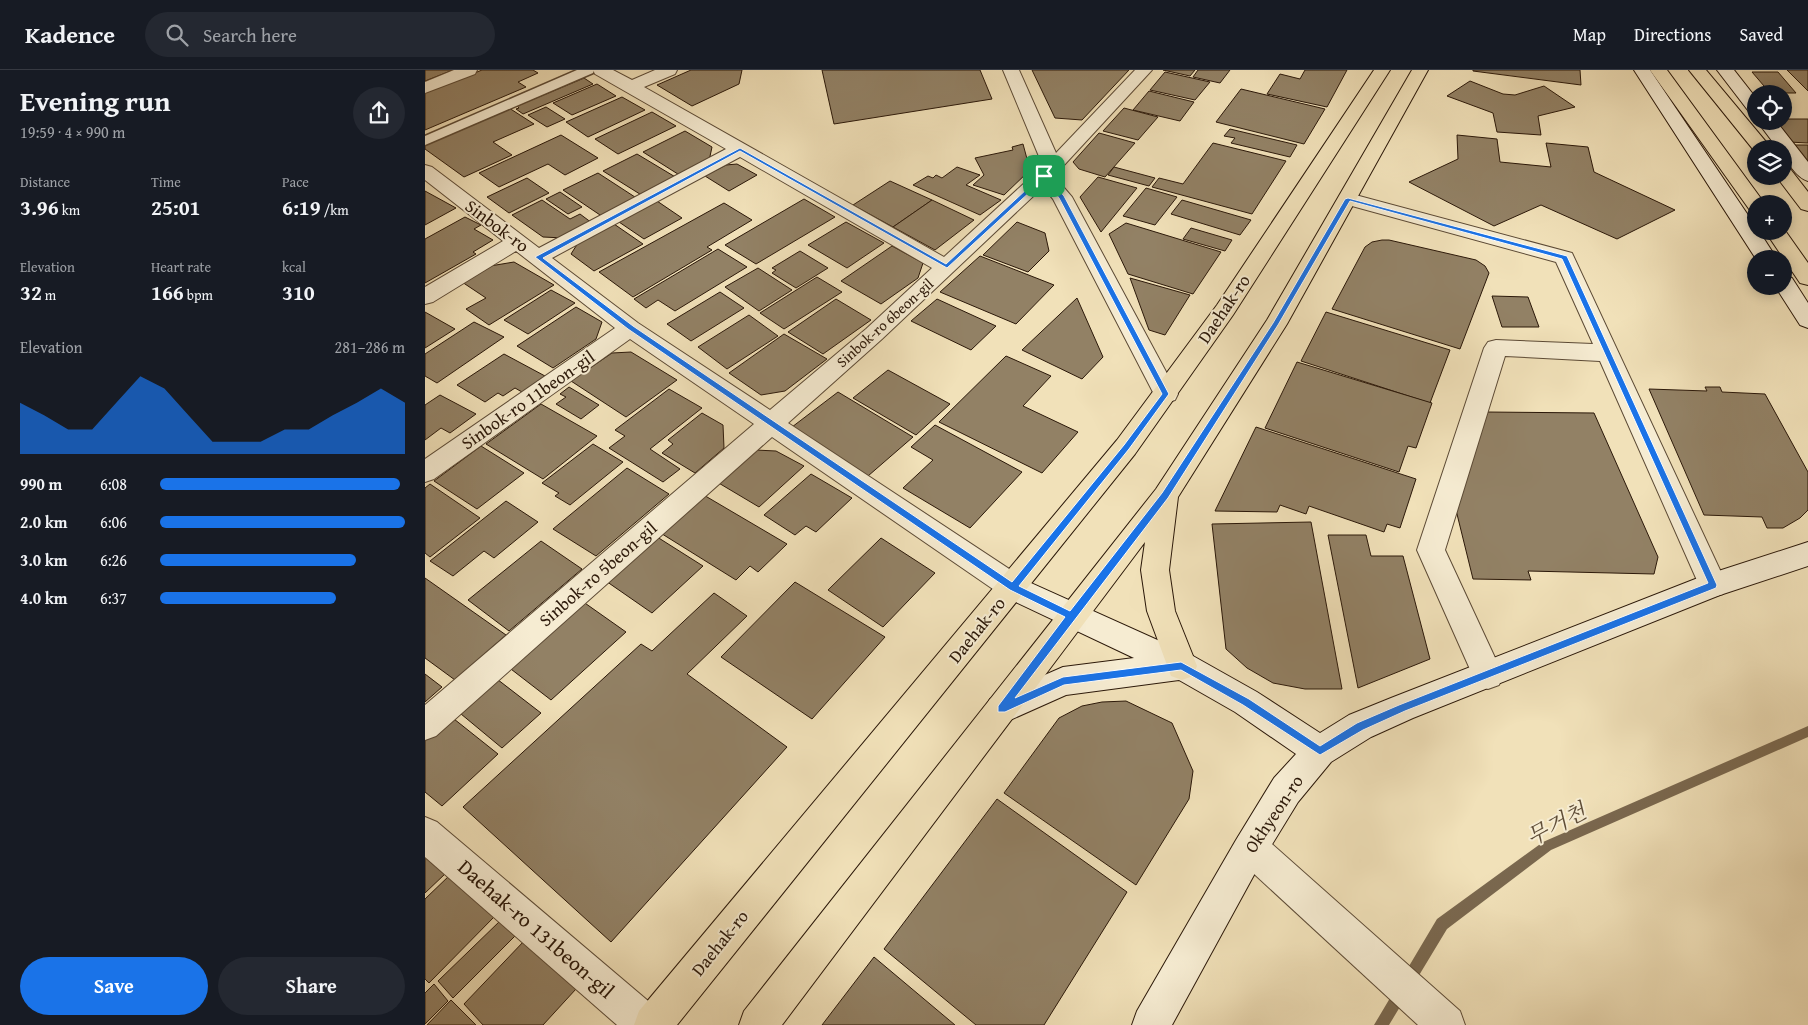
<!DOCTYPE html>
<html lang="en">
<head>
<meta charset="utf-8">
<style>
	:root { --surface:#171b24; --page:#242831; --text:#f1f3f6; --muted:#9ea1a6; --line:#363941; --accent:#1a73e8 }
	body { margin:0; font-family:"Gentium Book Plus","Noto Serif KR",serif; background:var(--page); color:var(--text); height:100vh; display:flex; flex-direction:column; font-size:19px; white-space:nowrap }
	* { box-sizing:border-box; margin:0 }
	p { font-size:16px; color:var(--muted) }
	.icon { flex:none; width:28px; height:28px; fill:none; stroke:currentColor; stroke-width:2; stroke-linecap:round; stroke-linejoin:round }
	.map { position:relative; flex:1; overflow:hidden }
	.panel { display:flex; flex-direction:column; background:var(--surface); width:425px }
	.panel>* { flex:none }
	.fabs { position:absolute; left:1322px; top:15px; display:grid; gap:10px }
	.fabs a { display:grid; place-items:center; width:45px; height:45px; border-radius:50%; background:var(--surface); box-shadow:0 2px 12px #0003; font-size:25px }
	.pin { position:absolute; display:grid; place-items:center; width:42px; height:42px; color:#fff; margin:-21px; border-radius:10px; box-shadow:0 2px 8px #0006 }
	.round { display:grid; place-items:center; flex:none; width:52px; height:52px; border-radius:26px; background:var(--page) }
	.summary { display:flex; align-items:center; justify-content:space-between; height:85px; padding:0 20px }
	h1 { font-size:28px; font-weight:600; line-height:38px }
	.figures { display:grid; grid-template-columns:repeat(3,1fr); gap:8px; height:85px; padding:5px 20px }
	.figures div { display:grid; align-content:center }
	.figures b { font-size:21px; font-weight:600 }
	.figures small { font-size:14px; font-weight:400 }
	.figures p { font-size:14px }
	.chart { height:140px; padding:10px 20px }
	.chart p { display:flex; justify-content:space-between }
	.chart svg { width:100%; height:90px; margin-top:5px; fill:var(--accent); opacity:.7 }
	.primary-button { display:flex; gap:10px; margin-top:auto; padding:10px 20px }
	.primary-button a { flex:1; height:58px; border-radius:30px; background:var(--accent); color:#fff; font-size:20px; font-weight:600; line-height:58px; text-align:center }
	.primary-button a+a { background:var(--page); color:var(--text) }
	ul { padding:0 20px; list-style:none; font-size:16px }
	li { display:grid; grid-template-columns:80px 60px 1fr; align-items:center; height:38px }
	li i { height:12px; border-radius:6px; background:var(--accent) }
	header { display:flex; align-items:center; gap:30px; box-sizing:border-box; height:70px; padding:0 25px; background:var(--surface); border-bottom:1px solid var(--line) }
	header strong { font-size:24px }
	nav { display:flex; gap:28px; margin-inline-start:auto; font-size:18px }
	.search { width:350px; height:45px; background:var(--page); display:flex; align-items:center; gap:12px; box-sizing:border-box; padding:0 18px; border-radius:28px; color:var(--muted); font-size:19px }
	main { display:flex; flex:1; min-height:0 }
	.map>svg:first-child { display:block }
	.lines { fill:none; stroke-linecap:round; stroke-linejoin:round }
	.stream { fill:#7a684f; fill-rule:evenodd }
	.building { fill:#928165; stroke:#2b1809 }
	.service-casing { stroke:#5c4a35; stroke-width:3 }
	.pedestrian-casing { stroke:#5c4a35; stroke-width:2 }
	.minor-casing { stroke:#5c4a35; stroke-width:2 }
	.secondary-casing { stroke:#2b1809; stroke-width:2 }
	.primary-casing { stroke:#2b1809; stroke-width:2 }
	.motorway-casing { stroke:#2b1809; stroke-width:2 }
	.service { fill:#f6ecd2; fill-rule:evenodd }
	.pedestrian { fill:#f6ecd2; fill-rule:evenodd }
	.minor { fill:#f6ecd2; fill-rule:evenodd }
	.secondary { fill:#f6ecd2; fill-rule:evenodd }
	.primary { fill:#f1e1b9; fill-rule:evenodd }
	.motorway { fill:#f1e1b9; fill-rule:evenodd }
	.route { fill:#1a73e8; stroke:#fff; fill-rule:evenodd }
	.labels { text-anchor:middle; stroke-width:4; stroke-linejoin:round; paint-order:stroke }
	.far-street-label { font-size:15px; fill:#2b1809; stroke:#f6ecd2 }
	.street-label { font-size:18px; fill:#2b1809; stroke:#f6ecd2 }
	.near-street-label { font-size:21px; fill:#2b1809; stroke:#f6ecd2 }
	.near-water-label { font-size:22px; font-style:italic; fill:#5f4d37; stroke:#f6ecd2 }
</style>
</head>
<body>
<header>
<strong>Kadence</strong>
<div class="search"><svg class="icon" aria-label="search" viewBox="0 0 24 24"><circle cx="10" cy="10" r="6"/><path d="M15 15l6 6"/></svg>Search here</div>
<nav><a>Map</a><a>Directions</a><a>Saved</a></nav>
</header>
<main>
<section class="panel">
<div class="summary"><div><h1>Evening run</h1><p>19:59 · 4 × 990 m</p></div><a class="round"><svg class="icon" aria-label="share" viewBox="0 0 24 24"><path d="M12 15V3M7 8l5-5 5 5M5 13v7h14v-7"/></svg></a></div>
<div class="figures">
<div><p>Distance</p><b>3.96<small> km</small></b></div>
<div><p>Time</p><b>25:01</b></div>
<div><p>Pace</p><b>6:19<small> /km</small></b></div>
</div>
<div class="figures">
<div><p>Elevation</p><b>32<small> m</small></b></div>
<div><p>Heart rate</p><b>166<small> bpm</small></b></div>
<div><p>kcal</p><b>310</b></div>
</div>
<div class="chart"><p><span>Elevation</span>281–286 m</p>
<svg viewBox="0 0 160 44" preserveAspectRatio="none"><path d="M0 44V19L10 25L20 32L30 32L40 19L50 6L60 12L70 25L80 38L90 38L100 38L110 32L120 32L130 25L140 19L150 12L160 19V44z"/></svg>
</div>
<ul>
<li><b>990 m</b>6:08<i style="width:98%"></i></li>
<li><b>2.0 km</b>6:06<i style="width:100%"></i></li>
<li><b>3.0 km</b>6:26<i style="width:80%"></i></li>
<li><b>4.0 km</b>6:37<i style="width:72%"></i></li>
</ul>
<div class="primary-button"><a>Save</a><a>Share</a></div>
</section>
<div class="map">
<svg width="1383" height="955" viewBox="0 0 1383 955">
	<rect width="100%" height="100%" fill="#f1e1b9"/>
	<filter id="stains"><feTurbulence type="fractalNoise" baseFrequency=".004" numOctaves="4"/><feColorMatrix values="0 0 0 0 .2 0 0 0 0 .09 0 0 0 0 .02 0 0 0 .5 -.17"/></filter>
	<radialGradient id="worn" r=".72"><stop offset=".6" stop-color="#630" stop-opacity="0"/><stop offset="1" stop-color="#630" stop-opacity=".3"/></radialGradient>
	<g class="lines">
		<path class="stream" d="M1383 656V667L1126 780 1022 859 964 955H949L1012 849 1118 772Z"/>
	</g>
	<g class="building">
		<path d="M0 0H28L0 11Z"/>
		<path d="M57 0H108L113 3 93 12 101 17 0 60V23Z"/>
		<path d="M266 0H317L314 14 267 36 232 15Z"/>
		<path d="M397 0H555L567 29 409 54Z"/>
		<path d="M607 0H704L657 50 630 48Z"/>
		<path d="M738 0H770L765 6Z"/>
		<path d="M773 0H805L795 13 768 7Z"/>
		<path d="M880 0H922L902 37 842 24 855 4 875 9Z"/>
		<path d="M1048 0H1155L1156 15 1048 1Z"/>
		<path d="M1362 0H1383V21Z"/>
		<path d="M740 2 785 12 770 30 725 20Z"/>
		<path d="M1327 2H1353L1371 23H1345Z"/>
		<path d="M159 8 168 14 98 44 91 39 94 38 92 36Z"/>
		<path d="M1045 11 1078 24 1090 25 1119 16 1150 37 1113 46 1116 65 1072 62 1068 43 1022 26Z"/>
		<path d="M172 14 191 26 147 45 128 33Z"/>
		<path d="M816 19 900 39 879 74 791 52Z"/>
		<path d="M724 21 769 32 755 51 708 40Z"/>
		<path d="M197 27 220 40 163 67 141 52Z"/>
		<path d="M121 37 140 49 122 57 103 45Z"/>
		<path d="M84 38 109 54 68 72 87 85 39 107 0 79V74Z"/>
		<path d="M699 38 733 47 713 70 678 61Z"/>
		<path d="M227 42 251 56 193 84 170 69Z"/>
		<path d="M1359 49H1383V73L1364 72 1348 51H1359Z"/>
		<path d="M805 59 872 75 865 87 806 73 810 68 799 66Z"/>
		<path d="M260 61 287 77 284 91 256 106 218 82Z"/>
		<path d="M674 63 710 73 680 107 654 99 648 92Z"/>
		<path d="M136 65 173 88 140 105 123 94 74 117 54 103Z"/>
		<path d="M1032 65 1072 69 1075 92 1126 97 1121 73 1163 77 1169 102 1250 140 1192 169 1116 135 1069 156 984 112 1033 89Z"/>
		<path d="M788 73 861 91 827 144 727 117 734 108 758 114Z"/>
		<path d="M598 74 605 100 579 125 548 115 559 105 550 88 588 80 587 77Z"/>
		<path d="M1365 75H1383V99Z"/>
		<path d="M212 84 252 108 218 126 178 101Z"/>
		<path d="M312 94 332 105 304 121 280 106 301 95Z"/>
		<path d="M532 97 555 105 541 115 576 130 555 145 488 115 503 106 508 108 511 105 517 108Z"/>
		<path d="M689 97 730 108 724 116 683 105Z"/>
		<path d="M173 103 213 129 178 147 138 120Z"/>
		<path d="M673 107 712 118 676 162 655 127Z"/>
		<path d="M102 108 124 123 84 143 62 127Z"/>
		<path d="M465 111 507 130 468 157 428 135Z"/>
		<path d="M721 118 752 127 730 155 698 146Z"/>
		<path d="M0 121 31 138 0 155Z"/>
		<path d="M135 122 157 137 143 144 121 129Z"/>
		<path d="M379 129 410 147 331 194 300 175Z"/>
		<path d="M117 130 145 149 155 144 167 153 139 168 118 167 87 145Z"/>
		<path d="M507 130 549 150 510 180 468 157Z"/>
		<path d="M757 130 826 150 815 165 746 144Z"/>
		<path d="M232 131 257 148 219 169 194 152Z"/>
		<path d="M299 133 327 150 282 177 287 180 208 227 174 202Z"/>
		<path d="M40 147 56 155 49 159 68 170 48 182 51 184 0 213V169Z"/>
		<path d="M421 152 459 173 422 198 383 175Z"/>
		<path d="M592 152 620 163 624 181 603 202 558 185Z"/>
		<path d="M701 153 796 182 768 224 703 204 684 164Z"/>
		<path d="M189 154 218 174 169 201 146 184 153 173Z"/>
		<path d="M766 158 807 170 800 181 758 169Z"/>
		<path d="M957 170H964L1051 190 1060 196 1064 203 1035 279 907 239 940 177 947 172Z"/>
		<path d="M467 176 498 193 493 208 456 234 416 211Z"/>
		<path d="M293 179 322 197 250 241 233 230 221 238 209 229Z"/>
		<path d="M375 181 403 198 371 218 347 203 351 200 347 198Z"/>
		<path d="M555 186 629 215 591 254 515 222Z"/>
		<path d="M89 192 129 215 64 255 41 239 61 228 37 212 65 196Z"/>
		<path d="M333 198 367 220 334 241 300 217Z"/>
		<path d="M392 207 417 222 359 259 335 243Z"/>
		<path d="M705 208 765 225 740 265 724 260Z"/>
		<path d="M126 220 150 233 103 264 79 250Z"/>
		<path d="M295 222 319 238 266 271 242 254Z"/>
		<path d="M1067 226 1103 227 1114 257H1077Z"/>
		<path d="M652 228 678 287 657 309 597 280Z"/>
		<path d="M411 229 446 250 398 284 363 262Z"/>
		<path d="M512 229 571 256 546 280 486 251Z"/>
		<path d="M151 237 177 252 171 269 128 298 92 276Z"/>
		<path d="M0 242 30 259 0 278Z"/>
		<path d="M901 242 1025 280 1005 333 876 291Z"/>
		<path d="M324 245 353 266 302 299 273 277Z"/>
		<path d="M49 252 79 267 12 313 0 306V284Z"/>
		<path d="M359 264 402 289 360 321 336 325 304 303Z"/>
		<path d="M206 282 252 310 201 347 146 311 187 283Z"/>
		<path d="M79 284 120 306 97 322 90 318 78 326 73 323 60 332 32 315Z"/>
		<path d="M581 286 626 306 598 336 653 362 617 403 514 352Z"/>
		<path d="M872 292 1007 333 991 378 983 376 974 402 840 358Z"/>
		<path d="M463 300 525 334 491 365 428 328Z"/>
		<path d="M144 317 174 335 156 349 131 334 141 327 135 324Z"/>
		<path d="M1280 317H1295L1297 322 1340 324 1383 402V440L1375 448 1358 458H1342L1337 447 1279 445 1224 319 1282 321Z"/>
		<path d="M244 319 277 338 225 379 255 399 238 412 184 378 200 366 190 360Z"/>
		<path d="M413 322 488 367 443 406 367 357Z"/>
		<path d="M15 325 51 344 25 363 16 358 0 370V335Z"/>
		<path d="M116 334 172 366 118 409 61 374Z"/>
		<path d="M1061 342 1169 343 1233 487 1229 504 1103 501 1106 510 1048 509 1031 440Z"/>
		<path d="M277 343 298 355 299 378 270 403 237 383 248 374 243 370Z"/>
		<path d="M510 355 597 402 545 458 478 418 508 390 486 377Z"/>
		<path d="M831 357 991 409 975 458 962 454 959 462 884 436 881 444 855 435 852 442 790 441Z"/>
		<path d="M168 374 198 392 145 435 130 426 134 423 117 413Z"/>
		<path d="M56 376 99 403 52 439 9 411Z"/>
		<path d="M330 380 351 381 379 396 334 437 292 412Z"/>
		<path d="M202 398 244 424 171 486 128 459Z"/>
		<path d="M386 404 427 428 391 462 381 456 370 465 339 445Z"/>
		<path d="M5 414 55 448 5 487 0 483V418Z"/>
		<path d="M277 424 362 474 333 502 325 496 311 510 234 462Z"/>
		<path d="M81 431 113 452 69 488 59 481 28 506 5 491Z"/>
		<path d="M886 452 917 619H880L848 613 822 598 801 579 787 454Z"/>
		<path d="M229 465 278 496 227 543 178 509Z"/>
		<path d="M903 465H941L946 486H978L1005 589 933 618Z"/>
		<path d="M456 468 510 503 458 557 403 520Z"/>
		<path d="M116 471 157 499 84 561 43 530Z"/>
		<path d="M0 508 81 565 30 610 0 588Z"/>
		<path d="M370 512 460 567 387 649 296 587Z"/>
		<path d="M289 523 322 546 262 604 362 677 186 872 38 737 216 574 227 581Z"/>
		<path d="M157 531 201 562 126 630 82 596Z"/>
		<path d="M0 604 17 617 0 632Z"/>
		<path d="M68 606 116 643 77 678 30 639Z"/>
		<path d="M701 631 747 653 768 701 764 729 711 815 579 723 634 648 657 636 677 632Z"/>
		<path d="M24 645 73 684 17 736 0 722V666Z"/>
		<path d="M572 729 702 822 619 955H551L459 879Z"/>
		<path d="M0 783 21 803 0 823Z"/>
		<path d="M26 804 69 847 4 913 0 909V829Z"/>
		<path d="M76 850 91 865 28 928 13 911Z"/>
		<path d="M100 870 151 919 118 955H58L39 934Z"/>
		<path d="M449 887 530 955H397Z"/>
		<path d="M9 914 23 931 0 954V923Z"/>
		<path d="M26 930 51 955H2Z"/>
	</g>
	<g class="lines">
		<defs>
			<path id="service" d="M152 0H169L168 3 0 75V66Z"/>
			<path id="pedestrian" d="M826 761 838 766 1035 941 1040 955H993L814 790 809 778 814 766Z"/>
			<g id="minor">
				<path d="M29 0H52L50 4 0 23V12Z"/>
				<path d="M168 0H188L207 10 230 0H252L250 4 219 17 519 187 618 96 578 0H594L631 83 710 0H727L629 106 647 127 753 324 750 330 741 333 732 330 628 129 618 117 457 269 363 353 598 508 602 517 598 526 588 529 578 526 347 367 11 666 0 670V635L329 354 205 269 9 409 0 412V389L190 258 91 181 8 232 0 234V217L78 171 0 110V95L7 97 114 178 301 79 170 4ZM315 87 507 198 441 259 345 340 213 253 127 188Z"/>
				<path d="M923 123 1147 183 1302 515 1298 524 1288 527 1278 524 1175 291 1080 286 1020 480 1078 605 1074 615 1063 619 1052 615 992 480 1059 278 1063 272 1071 270 1168 274 1131 192 916 133 913 129 916 125Z"/>
				<path d="M0 747 12 752 235 941 240 955H192L0 787Z"/>
			</g>
			<g id="secondary">
				<path d="M1209 0H1225L1331 157V161H1334L1352 189H1331Z"/>
				<path d="M1292 0H1309L1331 28V44L1325 43Z"/>
				<path d="M1332 51H1351L1383 92V111C1372 108 1359 90 1359 79H1353Z"/>
				<path d="M1359 206 1367 208 1383 233V258L1375 255 1350 216H1359Z"/>
				<path d="M1383 472V496L1295 525 988 648 946 667 906 692 873 732 835 794 747 955H707L712 941 811 770 849 708 871 684 810 642 754 610 641 625 576 654 565 649 560 639 565 629 638 597 709 588 578 526 574 517 578 508 588 505 768 586 832 622 895 663 924 645 966 628 1278 506Z"/>
			</g>
			<g id="primary">
				<path d="M949 0H965L808 245 710 384 252 955H209L214 941 692 370 792 235Z"/>
				<path d="M987 0H1003L862 254 753 427 744 500 750 541 772 596 768 606 757 610 746 606 722 541 716 500 720 472 357 955H314L319 941 731 419 842 250Z"/>
			</g>
			<g id="motorway">
				<path d="M1225 0H1242L1340 134H1331V141L1324 139Z"/>
				<path d="M1264 0H1281L1347 79H1331V83Z"/>
				<path d="M1359 98 1366 100 1383 122V141L1376 139 1351 106H1359Z"/>
				<path d="M1359 159 1383 193V215L1375 213 1340 161H1359Z"/>
			</g>
		</defs>
		<use href="#service" class="service-casing"/>
		<use href="#pedestrian" class="pedestrian-casing"/>
		<use href="#minor" class="minor-casing"/>
		<use href="#secondary" class="secondary-casing"/>
		<use href="#primary" class="primary-casing"/>
		<use href="#motorway" class="motorway-casing"/>
		<use href="#service" class="service"/>
		<use href="#pedestrian" class="pedestrian"/>
		<use href="#minor" class="minor"/>
		<use href="#secondary" class="secondary"/>
		<use href="#primary" class="primary"/>
		<use href="#motorway" class="motorway"/>
	</g>
	<path class="route" d="M315 78 521 194 617 105H621L639 126 744 324 704 379 594 516 645 541 737 423 848 253 920 129 923 128 1142 186 1292 515 1291 518 980 641 938 660 895 685 818 635 756 600 639 615 580 642H573V636L640 547 585 520 203 259 110 187ZM315 81 522 198 619 109 634 128 737 324 699 375 587 512 208 256 118 188ZM925 131 1137 189 1283 513 974 635 932 653 895 676 824 629 756 592 638 607 590 628 743 428 853 255Z"/>
	<g class="labels">
		<g class="far-street-label">
			<text transform="translate(460 253) rotate(-42)" y="5">Sinbok-ro 6beon-gil</text>
		</g>
		<g class="street-label">
			<text transform="translate(72 156) rotate(37)" y="6">Sinbok-ro</text>
			<text transform="translate(799 239) rotate(-56)" y="6">Daehak-ro</text>
			<text transform="translate(103 330) rotate(-35)" y="6">Sinbok-ro 11beon-gil</text>
			<text transform="translate(173 504) rotate(-41)" y="6">Sinbok-ro 5beon-gil</text>
			<text transform="translate(552 560) rotate(-51)" y="6">Daehak-ro</text>
			<text transform="translate(849 744) rotate(-56)" y="6">Okhyeon-ro</text>
			<text transform="translate(295 873) rotate(-51)" y="6">Daehak-ro</text>
		</g>
		<g class="near-street-label">
			<text transform="translate(111 859) rotate(41)" y="7">Daehak-ro 131beon-gil</text>
		</g>
		<g class="near-water-label">
			<text transform="translate(1131 754) rotate(-28)" y="8">무거천</text>
		</g>
	</g>
	<rect width="100%" height="100%" filter="url(#stains)"/>
	<rect width="100%" height="100%" fill="url(#worn)"/>
</svg>
<div class="fabs">
<a><svg class="icon" aria-label="locate" viewBox="0 0 24 24"><circle cx="12" cy="12" r="6"/><path d="M12 2v4M12 18v4M2 12h4M18 12h4"/></svg></a>
<a><svg class="icon" aria-label="layers" viewBox="0 0 24 24"><path d="M12 4l9 5-9 5-9-5zM3 14l9 5 9-5"/></svg></a>
<a>+</a>
<a>−</a>
</div>
<div class="pin" style="left:619px;top:106px;background:#1e9e55"><svg class="icon" aria-label="arrive" viewBox="0 0 24 24"><path d="M6 21V4h12l-3 4 3 4H6"/></svg></div>
</div>
</main>
</body>
</html>
